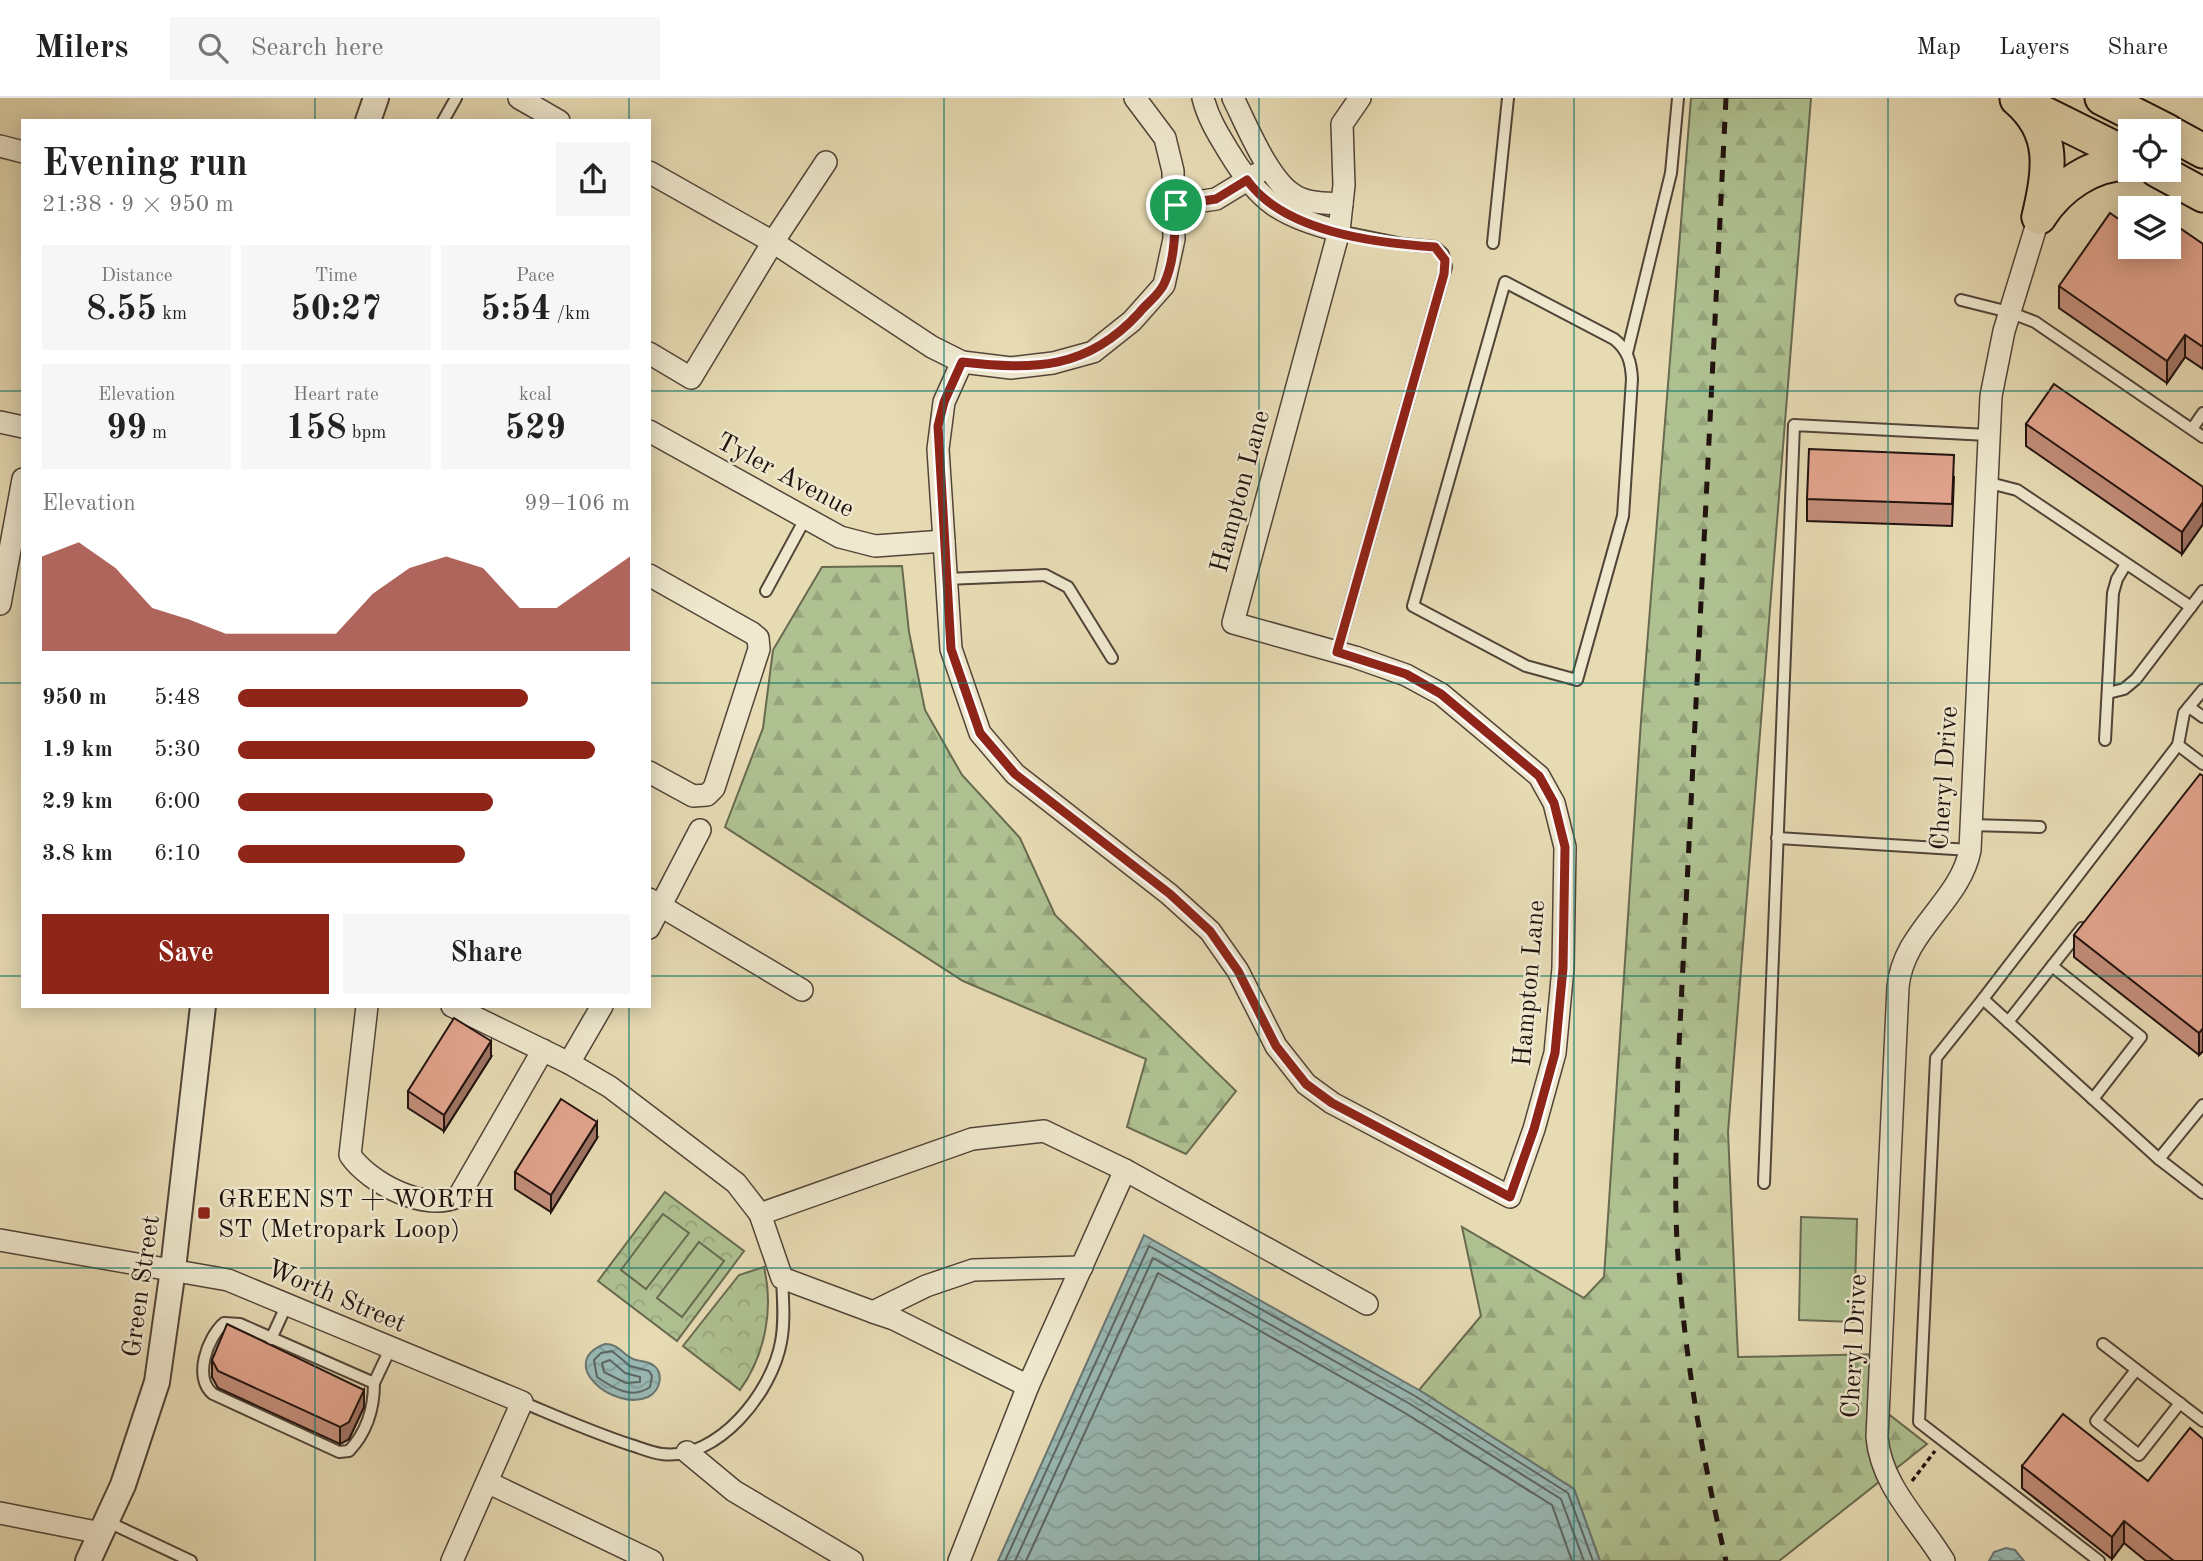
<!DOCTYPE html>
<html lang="en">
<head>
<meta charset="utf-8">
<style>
	:root { --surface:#fff; --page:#f6f6f6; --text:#222; --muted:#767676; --line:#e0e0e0; --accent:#8f2418 }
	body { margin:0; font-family:"Old Standard TT",serif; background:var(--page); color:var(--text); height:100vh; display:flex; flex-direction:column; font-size:26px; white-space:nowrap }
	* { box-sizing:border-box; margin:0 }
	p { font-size:23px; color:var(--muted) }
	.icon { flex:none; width:38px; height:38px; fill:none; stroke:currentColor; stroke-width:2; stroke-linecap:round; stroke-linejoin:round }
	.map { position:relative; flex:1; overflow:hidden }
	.sheet { position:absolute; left:21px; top:21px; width:630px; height:889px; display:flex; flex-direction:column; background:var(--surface); border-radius:0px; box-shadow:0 4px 18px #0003 }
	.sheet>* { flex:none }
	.controls { position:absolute; left:2118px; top:21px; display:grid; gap:14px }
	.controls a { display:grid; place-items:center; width:63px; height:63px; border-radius:0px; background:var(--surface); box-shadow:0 4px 18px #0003; font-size:35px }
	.pin { position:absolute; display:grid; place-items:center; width:60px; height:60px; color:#fff; margin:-30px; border:4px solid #fff; border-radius:50%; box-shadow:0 2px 7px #0007 }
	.round { display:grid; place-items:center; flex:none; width:74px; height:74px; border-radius:0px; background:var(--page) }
	.head { display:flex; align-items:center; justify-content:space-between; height:119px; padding:0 21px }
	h1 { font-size:38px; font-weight:700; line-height:52px }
	.stats { display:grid; grid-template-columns:repeat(3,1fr); gap:10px; height:119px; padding:7px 21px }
	.stats div { display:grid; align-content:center; border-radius:0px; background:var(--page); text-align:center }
	.stats b { font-size:35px; font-weight:700 }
	.stats small { font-size:19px; font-weight:400 }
	.stats p { font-size:19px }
	.chart { height:196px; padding:14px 21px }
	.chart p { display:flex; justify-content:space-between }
	.chart svg { width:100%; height:126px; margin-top:7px; fill:var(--accent); opacity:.7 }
	.action { display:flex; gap:14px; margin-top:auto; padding:14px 21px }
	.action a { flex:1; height:80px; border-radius:0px; background:var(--accent); color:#fff; font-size:28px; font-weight:700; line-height:80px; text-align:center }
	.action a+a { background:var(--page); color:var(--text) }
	ul { padding:0 21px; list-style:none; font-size:23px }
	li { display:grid; grid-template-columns:112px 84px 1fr; align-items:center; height:52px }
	li i { height:18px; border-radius:9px; background:var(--accent) }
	header { display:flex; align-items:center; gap:42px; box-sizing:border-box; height:98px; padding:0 35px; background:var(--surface); border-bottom:2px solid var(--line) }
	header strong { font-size:33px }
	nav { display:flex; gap:38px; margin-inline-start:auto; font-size:24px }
	.search { width:490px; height:63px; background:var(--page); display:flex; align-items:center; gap:18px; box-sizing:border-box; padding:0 24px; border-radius:0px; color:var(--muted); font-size:26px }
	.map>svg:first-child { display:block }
	.forest { fill:url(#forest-firs); stroke:#686a50; stroke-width:2 }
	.park { fill:url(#park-crowns); stroke:#686a50; stroke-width:2 }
	.garden { fill:#afc191; stroke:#686a50; stroke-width:2 }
	.water { fill:url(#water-waves); stroke:#697672; stroke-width:2 }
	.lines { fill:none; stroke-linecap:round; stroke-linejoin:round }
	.shore { stroke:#5c6662; stroke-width:2 }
	.service-casing { stroke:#524438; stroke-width:14 }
	.minor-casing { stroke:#524438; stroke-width:24 }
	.tertiary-casing { stroke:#524438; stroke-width:28 }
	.trunk-casing { stroke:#20120e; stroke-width:37 }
	.path { stroke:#20120e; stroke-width:3.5; stroke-dasharray:5 3.5; stroke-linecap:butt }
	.service { stroke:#efe8ce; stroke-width:10 }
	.minor { stroke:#efe8ce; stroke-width:21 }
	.tertiary { stroke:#efe8ce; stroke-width:24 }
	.trunk { stroke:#e7dbb4; stroke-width:33 }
	.rail { stroke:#20120e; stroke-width:5; stroke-dasharray:12 12; stroke-linecap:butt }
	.wall { fill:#c48e7b; stroke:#20120e; stroke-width:2 }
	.shaded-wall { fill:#a07464; stroke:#20120e; stroke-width:2 }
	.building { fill:#e4a58f; stroke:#20120e; stroke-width:2 }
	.route-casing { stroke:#fff; stroke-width:14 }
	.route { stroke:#8f2418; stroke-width:9 }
	.grid { fill:none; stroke:#0f766e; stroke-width:2; stroke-opacity:0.55 }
	.poi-dot { fill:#8f2418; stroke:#efe8ce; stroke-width:2.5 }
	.labels { text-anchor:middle; stroke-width:5; stroke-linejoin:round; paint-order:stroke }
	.street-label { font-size:26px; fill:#20120e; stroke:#efe8ce }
	.poi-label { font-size:26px; fill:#20120e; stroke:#efe8ce; text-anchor:start }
</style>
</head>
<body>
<header>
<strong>Milers</strong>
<div class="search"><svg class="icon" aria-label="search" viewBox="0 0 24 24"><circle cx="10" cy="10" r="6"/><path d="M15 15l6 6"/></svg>Search here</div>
<nav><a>Map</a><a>Layers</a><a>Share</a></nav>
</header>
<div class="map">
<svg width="2203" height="1463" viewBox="0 0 2203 1463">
	<defs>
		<pattern id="forest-firs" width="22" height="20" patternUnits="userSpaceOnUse" patternTransform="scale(1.75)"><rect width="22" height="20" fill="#afc191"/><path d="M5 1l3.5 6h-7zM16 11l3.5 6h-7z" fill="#96a57c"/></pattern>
		<pattern id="park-crowns" width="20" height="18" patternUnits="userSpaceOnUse" patternTransform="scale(1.75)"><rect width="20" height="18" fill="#afc191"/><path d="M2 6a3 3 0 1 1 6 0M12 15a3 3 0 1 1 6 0" fill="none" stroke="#96a57c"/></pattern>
		<pattern id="water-waves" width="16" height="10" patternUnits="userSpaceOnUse" patternTransform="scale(1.75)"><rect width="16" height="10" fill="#99b9b5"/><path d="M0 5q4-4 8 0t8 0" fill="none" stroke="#849e9a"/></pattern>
	</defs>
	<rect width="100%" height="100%" fill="#e7dbb4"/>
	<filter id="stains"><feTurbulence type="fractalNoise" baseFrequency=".00286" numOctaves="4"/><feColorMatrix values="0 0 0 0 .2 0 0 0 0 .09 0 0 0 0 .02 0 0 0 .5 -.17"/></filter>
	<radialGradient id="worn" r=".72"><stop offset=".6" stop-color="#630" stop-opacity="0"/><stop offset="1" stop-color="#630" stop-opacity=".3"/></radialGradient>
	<g class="forest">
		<path d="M1691 0H1811L1728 1034 1738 1259 1883 1256 1882 1311 1927 1346 1779 1463H1600L1574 1391 1419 1292 1481 1218 1462 1129 1584 1200 1604 1179 1641 623Z"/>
		<path d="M902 468 909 534 925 612 962 677 1020 740 1055 817 1236 993 1186 1056 1127 1029 1146 961 963 883 725 729 763 630 773 552 822 469Z"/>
	</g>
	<g class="park">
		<path d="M665 1094 744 1153 677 1243 598 1183Z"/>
		<path d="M764 1169C774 1211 765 1257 740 1292L683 1248 739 1177Z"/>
	</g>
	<g class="garden">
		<path d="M663 1116 689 1135 646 1191 621 1172Z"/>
		<path d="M1801 1119 1857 1121 1854 1224 1799 1222Z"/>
		<path d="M699 1144 724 1163 682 1219 657 1200Z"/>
	</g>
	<g class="water">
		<path d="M1144 1137 1419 1292 1574 1391 1600 1463H998Z"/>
		<path d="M605 1246C620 1246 621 1256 633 1261 637 1263 644 1263 649 1265 665 1271 662 1292 648 1299 614 1314 555 1265 605 1246Z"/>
		<path d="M2006 1450 2015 1452 2024 1463H1989L1994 1454Z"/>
	</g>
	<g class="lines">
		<g class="shore">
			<path d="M612 1253 630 1268 649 1273 652 1278 650 1289C632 1302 613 1290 597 1279L594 1262 601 1255Z"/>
			<path d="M610 1262 625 1275 640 1279V1284L626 1285 604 1274 602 1265Z"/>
			<path d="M1005 1463 1149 1148 1415 1298 1568 1395 1593 1463"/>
			<path d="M1015 1463 1153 1160 1410 1306 1561 1401 1584 1463"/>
			<path d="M1026 1463 1158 1175 1405 1315 1552 1407 1572 1463"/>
		</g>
		<defs>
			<g id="service">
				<path d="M443 23 456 0"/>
				<path d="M1493 145 1508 0"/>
				<path d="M1505 184 1614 241C1628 252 1631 264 1632 281L1623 418 1577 582 1526 568 1413 508Z"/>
				<path d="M1961 202 2009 214 2035 224 2203 339"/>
				<path d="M1627 255 1671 75 1678 0"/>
				<path d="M2192 331 2203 315"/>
				<path d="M1986 384 2017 392 2191 509"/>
				<path d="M946 481 1045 477 1068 489 1112 560"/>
				<path d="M766 493 805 421"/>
				<path d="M1337 554 1446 169 1443 156 1435 149 1403 146 1339 133"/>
				<path d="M2203 592 2184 615 2178 647 1983 901 2159 1061 2203 1095"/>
				<path d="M2108 595 2124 591 2136 581 2203 493"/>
				<path d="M2189 609 2203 619"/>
				<path d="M2105 642 2113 495 2117 481 2126 466"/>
				<path d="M2178 647 2203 666"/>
				<path d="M1971 727 2040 729"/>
				<path d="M1777 740 1970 752"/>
				<path d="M2052 868 2141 939 2093 1001"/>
				<path d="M1983 901 1936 960 1919 1324 2099 1463"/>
				<path d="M2008 924 2082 830"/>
				<path d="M2159 1061 2203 1007"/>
				<path d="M1764 1085 1794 327 1988 337"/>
				<path d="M271 1241 287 1206"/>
				<path d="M2103 1246 2203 1323"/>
				<path d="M2136 1272 2096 1323 2139 1357 2180 1305"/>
				<path d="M374 1285C374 1310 367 1334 349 1353L339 1354 213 1296C193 1280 207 1240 224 1225L240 1226 374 1285 391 1249"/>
				<path d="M522 1304C558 1319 594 1335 631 1347 641 1350 652 1355 662 1356 718 1363 772 1294 781 1244 785 1224 783 1201 782 1180"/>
				<path d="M106 1423 191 1463"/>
			</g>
			<g id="minor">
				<path d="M519 0 559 23"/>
				<path d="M1203 0C1208 20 1218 36 1229 54 1259 104 1282 119 1339 133"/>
				<path d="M1233 0C1246 26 1269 83 1294 97 1308 106 1327 105 1342 106"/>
				<path d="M0 48 23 54"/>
				<path d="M649 74 773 144 932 249 962 264 1011 270 1053 265 1093 254 1132 223 1164 187 1174 141 1173 73 1165 40 1135 0"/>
				<path d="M1176 107 1216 101 1257 76"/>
				<path d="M649 255 691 280 773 144 826 64"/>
				<path d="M962 264 944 304 938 351 951 551 980 635 1015 676 1169 796 1210 833 1238 873 1276 948 1306 986 1332 1005 1510 1099 1534 1031 1555 955 1563 870 1565 749 1554 705 1539 678 1441 596 1406 577 1355 559 1233 525 1339 133 1344 87 1342 26 1360 0"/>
				<path d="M0 324 23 329"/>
				<path d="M649 333 840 439 875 448 944 443"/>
				<path d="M649 477 752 535 758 540 759 551 714 690 707 697 693 698 649 674"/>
				<path d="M0 506 23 381"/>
				<path d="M649 801 802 892"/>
				<path d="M649 830 700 732"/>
				<path d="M367 908 350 1057C369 1085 426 1115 459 1098L543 952"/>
				<path d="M452 908 569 965 610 989 736 1085 760 1116 782 1180 873 1214 926 1188 973 1172 1082 1169"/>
				<path d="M569 965 602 908"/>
				<path d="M760 1116 972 1041 1044 1033 1125 1072 1367 1206"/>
				<path d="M0 1142 228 1182 522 1304 452 1463"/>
				<path d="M873 1214 894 1221 1028 1288"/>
				<path d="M687 1354 734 1393 852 1463"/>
				<path d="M487 1384 652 1463"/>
				<path d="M0 1415 101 1435"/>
				<path d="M959 1463 1028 1288 1125 1072"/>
				<path d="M1944 1463C1920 1423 1881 1388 1877 1339L1898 889C1903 833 1960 804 1970 752L1991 298 2004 233 2039 119"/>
			</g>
			<g id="tertiary">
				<path d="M368 23 376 0"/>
				<path d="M88 1463 123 1387 157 1284 173 1171 203 908"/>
			</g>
			<g id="trunk">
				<path d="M2102 0 2167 33"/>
				<path d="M2017 1C2057 35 2049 74 2039 119"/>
				<path d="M2025 6 2130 58"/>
				<path d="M2168 34 2203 53"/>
				<path d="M2157 72 2203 97"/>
				<path d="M2039 119C2059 88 2092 65 2130 65"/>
			</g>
		</defs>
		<use href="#service" class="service-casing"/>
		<use href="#minor" class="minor-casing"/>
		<use href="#tertiary" class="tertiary-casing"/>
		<use href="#trunk" class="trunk-casing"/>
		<path class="path" d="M1912 1383 1935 1353"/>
		<use href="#service" class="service"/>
		<use href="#minor" class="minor"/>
		<use href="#tertiary" class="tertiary"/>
		<use href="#trunk" class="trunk"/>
		<path class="rail" d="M1726 0 1678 968C1677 1026 1674 1085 1677 1143 1683 1252 1702 1357 1726 1463"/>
	</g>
	<g class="wall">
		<path d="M2203 146V271L2185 259 2167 285 2059 210V188L2130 149Z"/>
		<path d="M2026 326 2203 389V426L2182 456 2026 348Z"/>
		<path d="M1954 379 1952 428 1807 423V401Z"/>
		<path d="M2203 678V953L2199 957 2074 859V837Z"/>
		<path d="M491 959 444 1033 408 1010V993Z"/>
		<path d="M597 1040 551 1114 515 1091V1074Z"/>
		<path d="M212 1262 364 1309 349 1341 340 1346 218 1290 212 1279Z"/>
		<path d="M2022 1368 2203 1463H2146L2124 1445 2112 1461 2022 1390Z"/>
	</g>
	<g class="shaded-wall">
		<path d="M2185 237V259L2167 285V263Z"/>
		<path d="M2203 404V426L2182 456V434Z"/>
		<path d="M2203 930V953L2199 957V935Z"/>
		<path d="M491 943V959L444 1033V1017Z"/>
		<path d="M597 1024V1040L551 1114V1097Z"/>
		<path d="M364 1292V1309L349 1341 340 1346V1329Z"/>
		<path d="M2124 1423V1445L2112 1461V1439Z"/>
	</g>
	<g class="building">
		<path d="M2110 115 2130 129V149H2168V122L2203 146V249L2185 237 2167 263 2059 188Z"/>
		<path d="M2054 286 2203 389V404L2182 434 2026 326Z"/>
		<path d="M1809 351 1954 357 1952 406 1807 401Z"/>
		<path d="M2200 676 2203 678V930L2199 935 2074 837Z"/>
		<path d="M454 920 491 943 444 1017 408 993Z"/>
		<path d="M561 1001 597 1024 551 1097 515 1074Z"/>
		<path d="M227 1226 364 1292 349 1324 340 1329 218 1273 212 1262Z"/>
		<path d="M2063 1316 2148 1383 2190 1330 2203 1341V1463H2174L2124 1423 2112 1439 2022 1368Z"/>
	</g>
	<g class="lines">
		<defs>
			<path id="route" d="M1247 82C1284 134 1375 145 1435 149L1445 162 1444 176 1337 554 1406 576 1441 596 1539 678 1554 705 1565 749 1563 870 1555 955 1534 1031 1510 1099 1332 1005 1306 986 1276 948 1238 873 1210 833 1170 796 1015 676 980 635 951 551 938 328 944 304 962 264C1034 272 1087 272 1139 215 1146 206 1159 197 1164 186 1175 163 1175 132 1176 107L1216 101Z"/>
		</defs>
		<use href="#route" class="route-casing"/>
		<use href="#route" class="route"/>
	</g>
	<path class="grid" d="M315 0V23M629 0V23M944 0V1463M1259 0V1463M1574 0V1463M1888 0V1463M0 293H23M649 293H2203M0 585H23M649 585H2203M0 878H23M649 878H2203M315 908V1463M629 908V1463M0 1170H2203"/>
	<rect class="poi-dot" x="197" y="1108" width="14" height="14" rx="3.5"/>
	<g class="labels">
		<g class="street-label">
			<text transform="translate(786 376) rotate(28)" y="9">Tyler Avenue</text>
			<text transform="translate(1239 393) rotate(-75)" y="9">Hampton Lane</text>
			<text transform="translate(1943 680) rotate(-86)" y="9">Cheryl Drive</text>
			<text transform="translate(1528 885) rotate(-85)" y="9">Hampton Lane</text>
			<text transform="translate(140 1188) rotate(-82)" y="9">Green Street</text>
			<text transform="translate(337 1197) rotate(23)" y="9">Worth Street</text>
			<text transform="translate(1853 1248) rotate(-87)" y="9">Cheryl Drive</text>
		</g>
		<g class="poi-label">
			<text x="218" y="1109">GREEN ST + WORTH<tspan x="218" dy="30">ST (Metropark Loop)</tspan></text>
		</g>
	</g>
	<rect width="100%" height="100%" filter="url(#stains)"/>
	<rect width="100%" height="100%" fill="url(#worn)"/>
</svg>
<div class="controls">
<a><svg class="icon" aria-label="locate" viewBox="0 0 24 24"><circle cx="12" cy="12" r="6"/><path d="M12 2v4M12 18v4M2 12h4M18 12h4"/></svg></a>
<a><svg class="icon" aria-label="layers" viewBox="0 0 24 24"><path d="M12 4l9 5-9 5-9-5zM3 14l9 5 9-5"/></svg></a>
</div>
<div class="pin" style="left:1176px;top:107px;background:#1e9e55"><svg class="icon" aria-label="arrive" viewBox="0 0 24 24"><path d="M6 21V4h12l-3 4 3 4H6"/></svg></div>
<section class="sheet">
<div class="head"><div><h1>Evening run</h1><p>21:38 · 9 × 950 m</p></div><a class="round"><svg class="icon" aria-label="share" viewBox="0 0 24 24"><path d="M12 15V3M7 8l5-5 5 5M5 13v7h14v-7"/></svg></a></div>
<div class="stats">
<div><p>Distance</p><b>8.55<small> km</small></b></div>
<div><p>Time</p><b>50:27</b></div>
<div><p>Pace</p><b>5:54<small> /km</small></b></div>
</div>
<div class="stats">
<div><p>Elevation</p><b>99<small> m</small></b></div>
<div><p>Heart rate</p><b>158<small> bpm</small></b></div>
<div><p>kcal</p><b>529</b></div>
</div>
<div class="chart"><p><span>Elevation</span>99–106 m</p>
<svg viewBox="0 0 160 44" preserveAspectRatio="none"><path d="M0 44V11L10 6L20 15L30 29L40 33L50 38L60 38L70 38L80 38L90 24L100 15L110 11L120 15L130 29L140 29L150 20L160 11V44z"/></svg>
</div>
<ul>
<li><b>950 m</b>5:48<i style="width:74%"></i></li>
<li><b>1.9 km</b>5:30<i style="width:91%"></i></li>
<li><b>2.9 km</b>6:00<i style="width:65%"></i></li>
<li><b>3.8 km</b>6:10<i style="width:58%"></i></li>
</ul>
<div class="action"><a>Save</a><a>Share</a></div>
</section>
</div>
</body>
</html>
